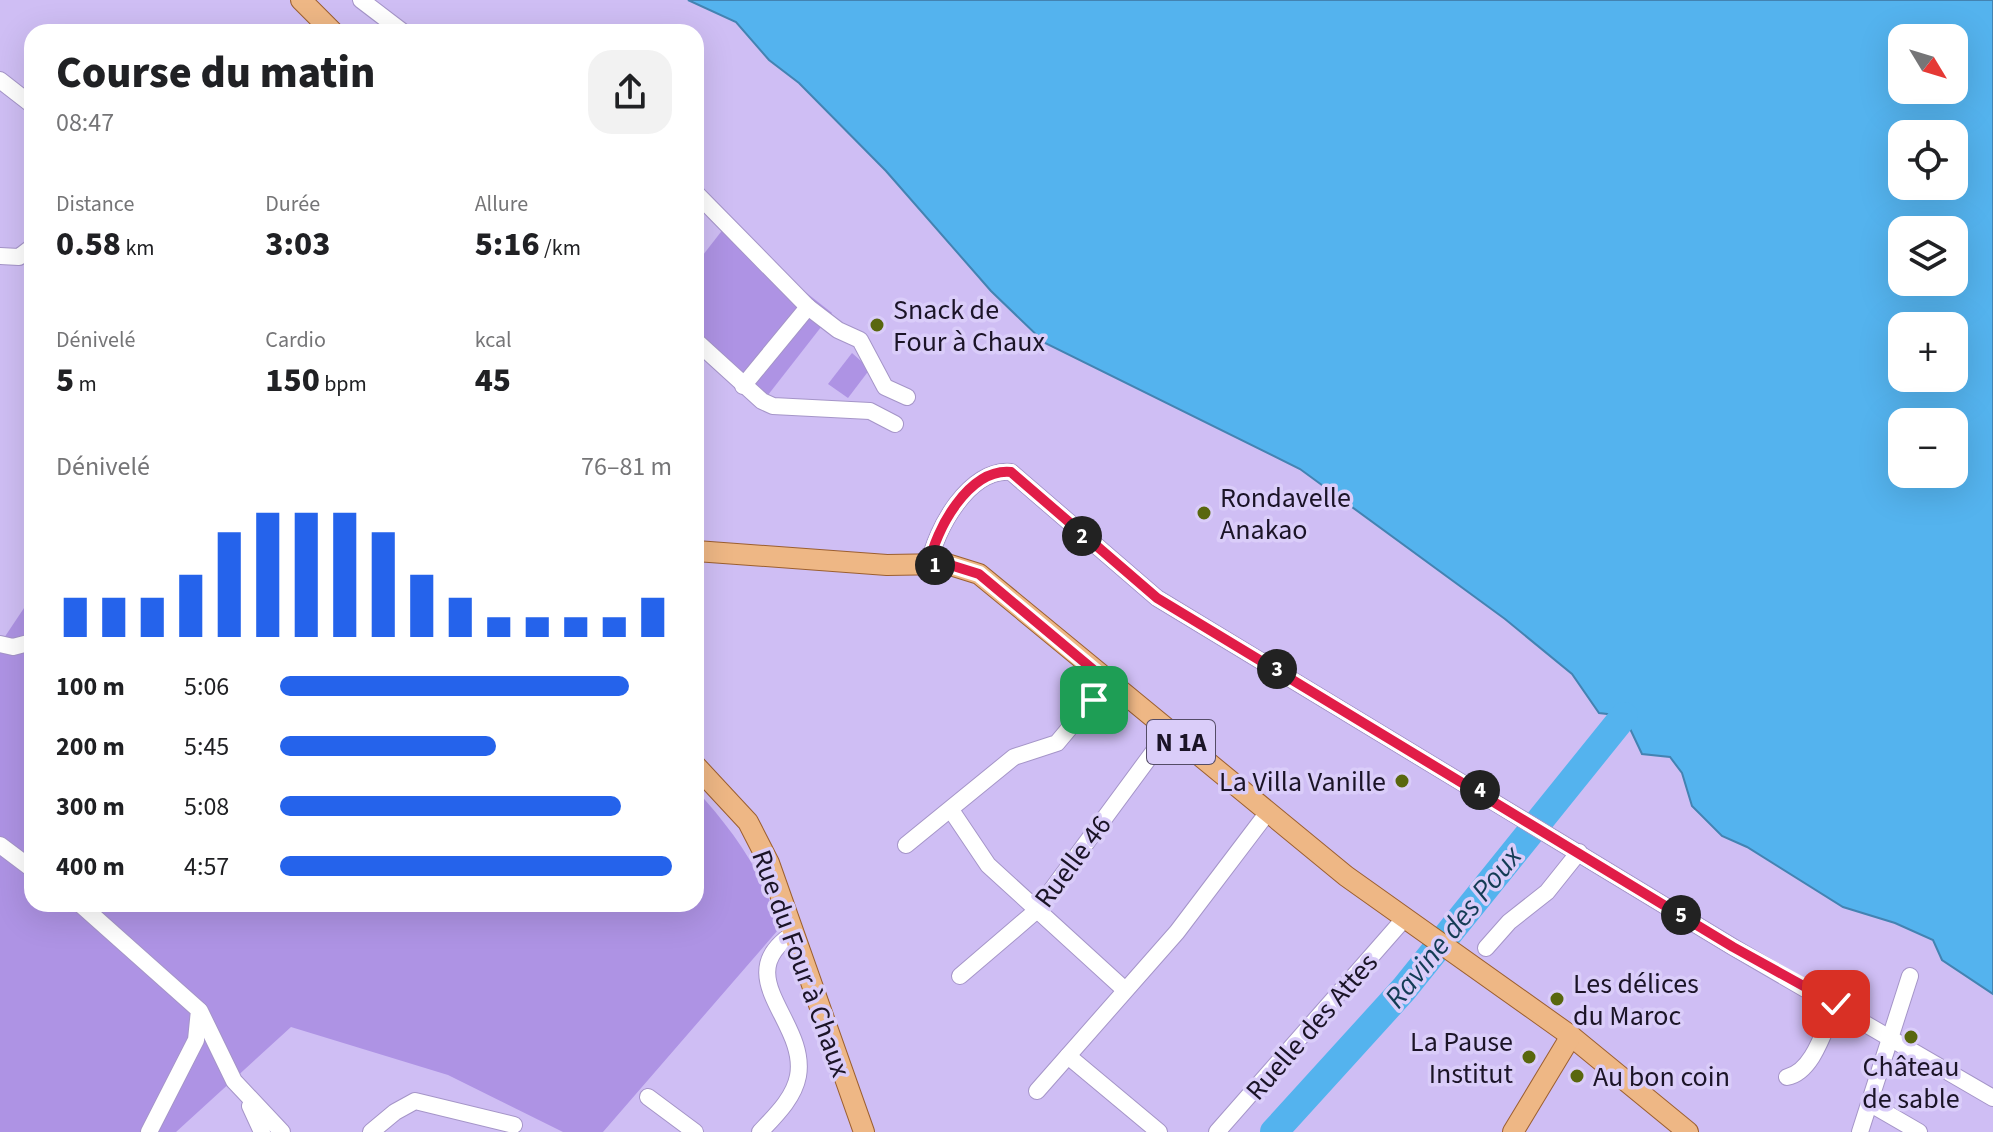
<!DOCTYPE html>
<html lang="fr">
<head>
<meta charset="utf-8">
<style>
	:root { --surface:#fff; --page:#f2f2f2; --text:#202124; --muted:#757577; --accent:#2563eb }
	body { margin:0; font-family:"Source Sans 3",sans-serif; background:var(--page); color:var(--text); height:100vh; display:flex; flex-direction:column; font-size:30px; white-space:nowrap }
	* { box-sizing:border-box; margin:0 }
	p { font-size:26px; color:var(--muted) }
	.icon { flex:none; width:44px; height:44px; fill:none; stroke:currentColor; stroke-width:2; stroke-linecap:round; stroke-linejoin:round }
	.map { position:relative; flex:1; overflow:hidden }
	.side { position:absolute; left:24px; top:24px; width:680px; height:888px; display:flex; flex-direction:column; background:var(--surface); border-radius:24px; box-shadow:0 8px 32px #0002 }
	.side>* { flex:none }
	.needle { width:52px; rotate:128deg }
	.fabs { position:absolute; left:1888px; top:24px; display:grid; gap:16px }
	.fabs a { display:grid; place-items:center; width:80px; height:80px; border-radius:16px; background:var(--surface); box-shadow:0 8px 32px #0002; font-size:40px }
	.pin { position:absolute; display:grid; place-items:center; width:68px; height:68px; color:#fff; margin:-34px; border-radius:16px; box-shadow:0 4px 12px #0006 }
	.km { position:absolute; width:40px; height:40px; margin:-20px; border-radius:50%; background:#222; color:#fff; font-size:22px; line-height:40px; text-align:center }
	.round { display:grid; place-items:center; flex:none; width:84px; height:84px; border-radius:24px; background:var(--page) }
	.overview { display:flex; align-items:center; justify-content:space-between; height:136px; padding:0 32px }
	h1 { font-size:44px; font-weight:800; line-height:60px }
	.figures { display:grid; grid-template-columns:repeat(3,1fr); gap:12px; height:136px; padding:8px 32px }
	.figures div { display:grid; align-content:center }
	.figures b { font-size:34px; font-weight:800 }
	.figures small { font-size:22px; font-weight:400 }
	.figures p { font-size:22px }
	.chart { height:224px; padding:16px 32px }
	.chart p { display:flex; justify-content:space-between }
	.chart svg { width:100%; height:144px; margin-top:8px; stroke:var(--accent); stroke-width:6 }
	ul { padding:0 32px; list-style:none; font-size:26px }
	li { display:grid; grid-template-columns:128px 96px 1fr; align-items:center; height:60px }
	li i { height:20px; border-radius:10px; background:var(--accent) }
	.map>svg:first-child { display:block }
	.green { fill:#ae93e4 }
	.water { fill:#54b3ee; stroke:#4383b2; stroke-width:2; fill-rule:evenodd }
	.lines { fill:none; stroke-linecap:round; stroke-linejoin:round }
	.river { stroke:#54b3ee; stroke-width:28 }
	.minor-casing { stroke:#a595c8; stroke-width:18 }
	.major-casing { stroke:#9c5f2f; stroke-width:22 }
	.minor { stroke:#fff; stroke-width:16 }
	.major { stroke:#eeb785; stroke-width:20 }
	.route-casing { stroke:#fff; stroke-width:16 }
	.route { stroke:#e11d48; stroke-width:10 }
	.poi-dot { fill:#59670e; stroke:#dacdf9; stroke-width:3 }
	.labels { text-anchor:middle; stroke-width:7; stroke-linejoin:round; paint-order:stroke }
	.shield { fill:#dacdf9; stroke:#544c66; stroke-width:2 }
	.shield-label { font-size:26px; font-weight:bold; fill:#1b1427 }
	.poi-label { font-size:28px; fill:#1b1427; stroke:#dacdf9; text-anchor:start }
	.street-label { font-size:28px; fill:#1b1427; stroke:#dacdf9 }
	.water-label { font-size:30px; font-style:italic; fill:#143c55; stroke:#dacdf9 }
</style>
</head>
<body>
<div class="map">
<svg width="1993" height="1132" viewBox="0 0 1993 1132">
	<rect width="100%" height="100%" fill="#cfbef4"/>
	<g class="green">
		<path d="M724 228 832 313 768 395 696 338V264Z"/>
		<path d="M852 353 870 369 848 398 828 384Z"/>
		<path d="M32 596V904H696V790C731 828 768 877 778 930L603 1132H563L448 1075 291 1027 176 1132H0V644Z"/>
	</g>
	<path class="water" d="M688 0H1993V994L1942 960 1933 940 1895 923 1843 907 1747 847 1722 836 1692 806 1682 773 1670 757 1642 754 1624 716 1599 713 1572 674 1505 619 1300 469 1045 343 991 291 886 171 799 83 769 60 736 22ZM1902 38H1954V90H1902ZM1902 134H1954V186H1902ZM1902 230H1954V282H1902ZM1902 326H1954V378H1902ZM1902 422H1954V474H1902Z"/>
	<g class="lines">
		<path class="river" d="M1274 1132 1404 989 1624 716"/>
		<defs>
			<g id="minor">
				<path d="M361 0 403 32"/>
				<path d="M0 80 32 105"/>
				<path d="M696 193 808 307 838 330 860 340 885 387 907 397"/>
				<path d="M0 256 19 257 32 247"/>
				<path d="M696 341 762 401 773 406 870 411 895 424"/>
				<path d="M743 386 808 307"/>
				<path d="M929 565C935 530 969 468 1011 472L1157 598 1733 947 1993 1098"/>
				<path d="M0 644 13 647 32 642"/>
				<path d="M951 810 988 865 1125 990"/>
				<path d="M0 845 32 869"/>
				<path d="M906 845 1014 757 1057 743 1108 682"/>
				<path d="M80 904 199 1010 196 1040 149 1132"/>
				<path d="M1486 948 1509 922 1547 892 1579 852"/>
				<path d="M960 976 1036 911 1168 732"/>
				<path d="M200 1011 234 1081 282 1132"/>
				<path d="M1068 1056 1159 1132"/>
				<path d="M1787 1077C1814 1072 1825 1026 1836 1004"/>
				<path d="M1037 1091 1177 932 1268 812"/>
				<path d="M648 1097 695 1132"/>
				<path d="M1869 1103 1919 1132"/>
				<path d="M250 1106 262 1132"/>
				<path d="M371 1132 395 1112 415 1101 514 1125"/>
				<path d="M760 1132C775 1116 794 1098 798 1076 808 1021 727 976 794 933"/>
				<path d="M1217 1132 1404 919"/>
				<path d="M1860 1132 1910 976"/>
			</g>
			<g id="major">
				<path d="M301 0 333 32"/>
				<path d="M696 551 887 565 947 564 979 574 1346 876 1571 1036 1688 1132"/>
				<path d="M696 766 748 822 769 863 864 1132"/>
				<path d="M1513 1132 1571 1036"/>
			</g>
		</defs>
		<use href="#minor" class="minor-casing"/>
		<use href="#major" class="major-casing"/>
		<use href="#minor" class="minor"/>
		<use href="#major" class="major"/>
	</g>
	<g class="lines">
		<defs>
			<path id="route" d="M1094 700 1108 682 979 574 947 564 929 565C935 530 969 468 1011 472L1157 598 1733 947 1836 1004"/>
		</defs>
		<use href="#route" class="route-casing"/>
		<use href="#route" class="route"/>
	</g>
	<g class="poi-dot">
		<circle cx="877" cy="325" r="8"/>
		<circle cx="1204" cy="513" r="8"/>
		<circle cx="1402" cy="781" r="8"/>
		<circle cx="1557" cy="999" r="8"/>
		<circle cx="1911" cy="1037" r="8"/>
		<circle cx="1529" cy="1057" r="8"/>
		<circle cx="1577" cy="1076" r="8"/>
	</g>
	<g class="labels">
		<rect class="shield" x="1147" y="720" width="68" height="44" rx="6"/>
		<g class="shield-label">
			<text x="1181" y="751">N 1A</text>
		</g>
		<g class="poi-label">
			<text x="893" y="319">Snack de<tspan x="893" dy="32">Four à Chaux</tspan></text>
			<text x="1220" y="507">Rondavelle<tspan x="1220" dy="32">Anakao</tspan></text>
			<text x="1386" y="791" text-anchor="end">La Villa Vanille</text>
			<text x="1573" y="993">Les délices<tspan x="1573" dy="32">du Maroc</tspan></text>
			<text x="1513" y="1051" text-anchor="end">La Pause<tspan x="1513" dy="32">Institut</tspan></text>
			<text x="1911" y="1076" text-anchor="middle">Château<tspan x="1911" dy="32">de sable</tspan></text>
			<text x="1593" y="1086">Au bon coin</text>
		</g>
		<g class="street-label">
			<text transform="translate(1072 861) rotate(-53)" y="10">Ruelle 46</text>
			<text transform="translate(802 963) rotate(70)" y="10">Rue du Four à Chaux</text>
			<text transform="translate(1311 1026) rotate(-49)" y="10">Ruelle des Attes</text>
		</g>
		<g class="water-label">
			<text transform="translate(1453 927) rotate(-51)" y="10">Ravine des Poux</text>
		</g>
	</g>
</svg>
<div class="fabs">
<a><svg class="needle" viewBox="-14 -14 28 28"><path d="M0-13l5 13h-10z" fill="#e53935"/><path d="M0 13l5-13h-10z" fill="#757577"/></svg></a>
<a><svg class="icon" aria-label="locate" viewBox="0 0 24 24"><circle cx="12" cy="12" r="6"/><path d="M12 2v4M12 18v4M2 12h4M18 12h4"/></svg></a>
<a><svg class="icon" aria-label="layers" viewBox="0 0 24 24"><path d="M12 4l9 5-9 5-9-5zM3 14l9 5 9-5"/></svg></a>
<a>+</a>
<a>−</a>
</div>
<div class="pin" style="left:1094px;top:700px;background:#1e9e55"><svg class="icon" aria-label="arrive" viewBox="0 0 24 24"><path d="M6 21V4h12l-3 4 3 4H6"/></svg></div>
<div class="pin" style="left:1836px;top:1004px;background:#d93025"><svg class="icon" aria-label="check" viewBox="0 0 24 24"><path d="M5 12l5 5 9-10"/></svg></div>
<b class="km" style="left:935px;top:565px">1</b>
<b class="km" style="left:1082px;top:536px">2</b>
<b class="km" style="left:1277px;top:669px">3</b>
<b class="km" style="left:1480px;top:790px">4</b>
<b class="km" style="left:1681px;top:915px">5</b>
<section class="side">
<div class="overview"><div><h1>Course du matin</h1><p>08:47</p></div><a class="round"><svg class="icon" aria-label="share" viewBox="0 0 24 24"><path d="M12 15V3M7 8l5-5 5 5M5 13v7h14v-7"/></svg></a></div>
<div class="figures">
<div><p>Distance</p><b>0.58<small> km</small></b></div>
<div><p>Durée</p><b>3:03</b></div>
<div><p>Allure</p><b>5:16<small> /km</small></b></div>
</div>
<div class="figures">
<div><p>Dénivelé</p><b>5<small> m</small></b></div>
<div><p>Cardio</p><b>150<small> bpm</small></b></div>
<div><p>kcal</p><b>45</b></div>
</div>
<div class="chart"><p><span>Dénivelé</span>76–81 m</p>
<svg viewBox="0 0 160 44" preserveAspectRatio="none"><path d="M5 44V32M15 44V32M25 44V32M35 44V25M45 44V12M55 44V6M65 44V6M75 44V6M85 44V12M95 44V25M105 44V32M115 44V38M125 44V38M135 44V38M145 44V38M155 44V32"/></svg>
</div>
<ul>
<li><b>100 m</b>5:06<i style="width:89%"></i></li>
<li><b>200 m</b>5:45<i style="width:55%"></i></li>
<li><b>300 m</b>5:08<i style="width:87%"></i></li>
<li><b>400 m</b>4:57<i style="width:100%"></i></li>
</ul>
</section>
</div>
</body>
</html>
